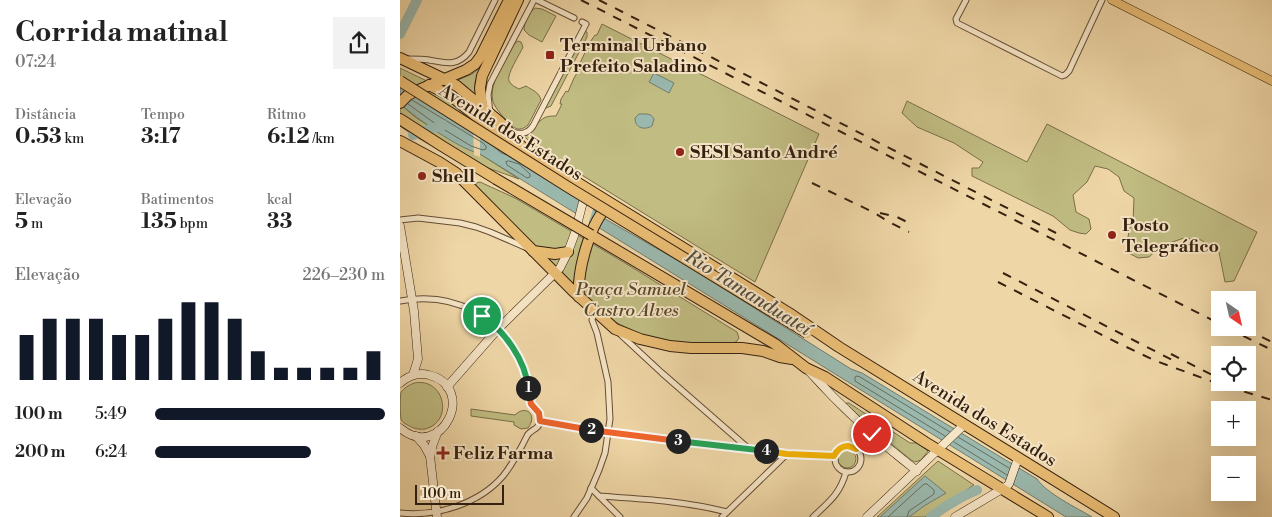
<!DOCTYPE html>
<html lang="pt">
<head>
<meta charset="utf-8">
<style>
	:root { --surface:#fff; --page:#f2f2f2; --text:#222; --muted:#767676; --accent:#111827 }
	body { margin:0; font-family:"Libre Bodoni",serif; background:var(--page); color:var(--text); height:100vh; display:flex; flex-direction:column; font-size:19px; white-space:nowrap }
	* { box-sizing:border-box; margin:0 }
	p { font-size:16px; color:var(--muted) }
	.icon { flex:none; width:28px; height:28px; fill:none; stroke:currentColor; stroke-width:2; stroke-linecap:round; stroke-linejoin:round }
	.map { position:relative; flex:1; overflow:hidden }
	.details { display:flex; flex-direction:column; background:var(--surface); width:400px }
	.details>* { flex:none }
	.needle { width:32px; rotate:146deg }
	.tools { position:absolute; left:811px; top:291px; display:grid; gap:10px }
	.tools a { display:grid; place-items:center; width:45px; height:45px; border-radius:0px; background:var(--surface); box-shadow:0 5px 20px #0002; font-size:25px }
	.scale { position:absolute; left:15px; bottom:12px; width:89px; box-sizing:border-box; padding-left:5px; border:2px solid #352110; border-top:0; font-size:14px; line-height:18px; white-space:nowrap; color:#352110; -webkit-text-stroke:4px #f5e4c5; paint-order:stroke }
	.pin { position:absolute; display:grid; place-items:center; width:42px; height:42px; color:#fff; margin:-21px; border:2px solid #fff; border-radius:50%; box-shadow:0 1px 5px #0007 }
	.km { position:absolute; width:25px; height:25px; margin:-12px; border-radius:50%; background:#222; color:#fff; font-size:14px; line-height:25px; text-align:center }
	.round { display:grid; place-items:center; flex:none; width:52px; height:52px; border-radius:0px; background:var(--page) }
	.summary { display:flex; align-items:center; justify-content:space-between; height:85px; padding:0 15px }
	h1 { font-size:28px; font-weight:700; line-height:38px }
	.figures { display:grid; grid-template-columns:repeat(3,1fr); gap:8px; height:85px; padding:5px 15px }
	.figures div { display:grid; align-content:center }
	.figures b { font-size:21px; font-weight:700 }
	.figures small { font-size:14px; font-weight:400 }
	.figures p { font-size:14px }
	.chart { height:140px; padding:10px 15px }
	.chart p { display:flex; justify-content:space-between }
	.chart svg { width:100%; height:90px; margin-top:5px; stroke:var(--accent); stroke-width:6 }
	ul { padding:0 15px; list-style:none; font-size:16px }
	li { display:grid; grid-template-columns:80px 60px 1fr; align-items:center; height:38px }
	li i { height:12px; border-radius:6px; background:var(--accent) }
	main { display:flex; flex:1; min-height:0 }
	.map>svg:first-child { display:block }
	.green { fill:#c0bc82; stroke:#7a6e49 }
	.water { fill:#9ab8ad; stroke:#727c6e }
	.pier { fill:#efd6a6 }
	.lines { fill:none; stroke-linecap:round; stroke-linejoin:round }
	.shore { stroke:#686c5e; stroke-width:1 }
	.river { stroke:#9ab8ad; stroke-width:10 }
	.street-casing { stroke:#644e36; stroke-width:7 }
	.secondary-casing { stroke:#352110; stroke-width:9 }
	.primary-casing { stroke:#352110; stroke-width:9 }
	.highway-casing { stroke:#352110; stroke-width:12 }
	.street { stroke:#f5e4c5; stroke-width:5 }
	.secondary { stroke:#f5e4c5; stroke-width:8 }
	.primary { stroke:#e8bb73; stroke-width:8 }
	.highway { stroke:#e8bb73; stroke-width:10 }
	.rail { stroke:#352110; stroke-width:2; stroke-dasharray:9 9; stroke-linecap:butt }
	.highway-bridge-casing { stroke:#352110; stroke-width:12; stroke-linecap:butt }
	.highway-bridge { stroke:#e8bb73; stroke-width:10 }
	.split-1-casing { stroke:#fff; stroke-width:10 }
	.split-2-casing { stroke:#fff; stroke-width:10 }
	.split-3-casing { stroke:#fff; stroke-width:10 }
	.split-4-casing { stroke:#fff; stroke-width:10 }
	.split-5-casing { stroke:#fff; stroke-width:10 }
	.split-6-casing { stroke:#fff; stroke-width:10 }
	.split-1 { stroke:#22a559; stroke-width:6 }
	.split-2 { stroke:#f0652b; stroke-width:6 }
	.split-3 { stroke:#f0652b; stroke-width:6 }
	.split-4 { stroke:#22a559; stroke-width:6 }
	.split-5 { stroke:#f5b400; stroke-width:6 }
	.split-6 { stroke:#f5b400; stroke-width:6 }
	.poi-dot { fill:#8f2418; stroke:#f5e4c5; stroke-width:2 }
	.labels { text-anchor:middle; stroke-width:4; stroke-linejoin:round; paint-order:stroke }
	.poi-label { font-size:18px; font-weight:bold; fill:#352110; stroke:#f5e4c5; text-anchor:start }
	.street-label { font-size:18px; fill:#352110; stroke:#f5e4c5 }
	.park-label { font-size:18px; font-style:italic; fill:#58482c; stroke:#f5e4c5 }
	.water-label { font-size:19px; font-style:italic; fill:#534e3f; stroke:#f5e4c5 }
</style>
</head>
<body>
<main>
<section class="details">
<div class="summary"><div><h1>Corrida matinal</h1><p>07:24</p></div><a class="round"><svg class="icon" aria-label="share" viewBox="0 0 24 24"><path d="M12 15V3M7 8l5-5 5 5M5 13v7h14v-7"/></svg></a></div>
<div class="figures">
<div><p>Distância</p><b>0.53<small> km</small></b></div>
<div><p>Tempo</p><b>3:17</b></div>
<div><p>Ritmo</p><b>6:12<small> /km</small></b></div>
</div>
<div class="figures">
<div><p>Elevação</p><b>5<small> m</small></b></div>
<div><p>Batimentos</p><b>135<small> bpm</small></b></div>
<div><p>kcal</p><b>33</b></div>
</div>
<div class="chart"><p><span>Elevação</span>226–230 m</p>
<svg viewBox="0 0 160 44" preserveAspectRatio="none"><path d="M5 44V22M15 44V14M25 44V14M35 44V14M45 44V22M55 44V22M65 44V14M75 44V6M85 44V6M95 44V14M105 44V30M115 44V38M125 44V38M135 44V38M145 44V38M155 44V30"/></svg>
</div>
<ul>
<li><b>100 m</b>5:49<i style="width:100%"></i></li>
<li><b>200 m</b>6:24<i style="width:68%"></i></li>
</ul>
</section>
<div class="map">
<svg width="872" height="517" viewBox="0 0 872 517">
	<rect width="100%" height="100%" fill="#efd6a6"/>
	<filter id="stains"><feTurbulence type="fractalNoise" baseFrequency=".004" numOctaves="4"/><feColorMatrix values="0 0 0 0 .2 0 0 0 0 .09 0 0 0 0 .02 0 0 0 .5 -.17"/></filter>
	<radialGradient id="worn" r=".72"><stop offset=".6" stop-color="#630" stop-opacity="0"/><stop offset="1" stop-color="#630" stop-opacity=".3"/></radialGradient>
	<g class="green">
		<path d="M135 8 142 9 156 16 142 42 129 35 124 30C124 23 129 12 135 8Z"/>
		<path d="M202 24 419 134 355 282 159 161 156 163 138 150 125 137V136C133 131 137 122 144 118 147 116 152 116 156 116L162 104H160L161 99 166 91 168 92 174 78 182 65 180 63 190 42 195 35H197Z"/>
		<path d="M184 31 187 32V37L151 106 146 108 145 107Z"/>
		<path d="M118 41 121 42 123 47C120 54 106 75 109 81 111 85 115 87 119 89L126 86C132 90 139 92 141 100L128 125C122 130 117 131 111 125 105 119 98 112 94 104 86 87 106 59 114 44Z"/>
		<path d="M81 67 75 82 76 95 58 80 72 74Z"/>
		<path d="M0 68 29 82 122 160 101 153 86 139 0 87Z"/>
		<path d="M507 101 627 162 647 124 857 232 834 281 825 282 819 252 801 240 784 238 761 246 749 257 738 258 729 253 727 245 729 230 733 222 734 198 724 191 719 177 708 169 695 166 687 182 673 195 676 212 689 219 691 229 686 234 679 233 670 230 653 216 572 176V168H579L583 162 554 143 517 127 502 113Z"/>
		<path d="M0 104 15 117 37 131 80 154 119 179C81 165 32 151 0 126Z"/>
		<path d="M80 182 115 198 225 263 337 332 339 338 337 341 331 345H290L251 339 215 322 178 290 76 187V183Z"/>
		<path d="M14 383C45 377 54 422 25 429 18 430 12 428 6 424 4 423 2 422 1 419 0 415 0 396 1 392 4 388 9 385 14 383Z"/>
		<path d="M446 403H449L510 443H517L528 451 521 460 515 462 511 460 471 427 446 404Z"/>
		<path d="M71 409 115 415C126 404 138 415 128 428L121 429 114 425V422L71 416Z"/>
		<circle cx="447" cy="459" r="9"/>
		<path d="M538 461 574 485 525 517H477Z"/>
	</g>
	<g class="water">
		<path d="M254 73 274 83 269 93 249 82Z"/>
		<path d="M0 87 86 139 101 153 122 160 189 205 200 216 291 268 451 369 462 373 637 479C646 493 677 508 692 517H666L80 154C54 146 21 121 0 104Z"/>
		<path d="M239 114C246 114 251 113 254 119L252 126C245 130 235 129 235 118Z"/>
		<path d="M525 476 546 493 524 506 509 517H480Z"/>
	</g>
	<g class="pier">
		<path d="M73 129 80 132V157L74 155Z"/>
		<path d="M182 201 194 206 188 225 178 218Z"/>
	</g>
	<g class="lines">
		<g class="shore">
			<path d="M8 104 40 127 71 146 83 150 86 149V146L83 143 12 100"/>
			<path d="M109 161 119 164 130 174V177L127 178 107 165 106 162Z"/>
			<path d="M545 436 455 381V377L457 376 460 377 550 432"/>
			<path d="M558 437 609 468"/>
			<path d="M554 442 607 475"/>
			<path d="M488 517 524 484H527L534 490V494L509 511 507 517"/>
		</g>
		<g class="river">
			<path d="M0 34 17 0"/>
			<path d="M13 135 43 125"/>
			<path d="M531 517C545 506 560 497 577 490"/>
		</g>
		<defs>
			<g id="street">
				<path d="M137 0 174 18"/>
				<path d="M566 0 556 19 557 23 662 76 665 75 669 71 702 0"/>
				<path d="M9 59C16 59 22 59 29 60 46 63 57 67 69 52L95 0"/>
				<path d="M90 113 88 95 90 84 134 0"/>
				<path d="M110 132C120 134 127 135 133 126L186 24 182 22"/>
				<path d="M0 220 18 218 60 223 76 227 90 232 127 248"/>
				<path d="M0 301C54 291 102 316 123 367 128 378 127 390 130 401 132 409 141 411 140 420 140 430 130 429 127 436 120 450 113 464 103 476 79 504 36 517 0 513"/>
				<path d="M221 335 262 373 349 449"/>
				<path d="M140 421 209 433 387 454 434 457"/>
				<circle cx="448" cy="459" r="13"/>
				<path d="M457 449 472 434"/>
				<path d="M191 488 199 496C242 499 285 501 327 512"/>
				<path d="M199 496 220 517"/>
				<path d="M174 517 187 498 199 470 205 453 210 419 208 382 197 333 192 320 193 316 196 312"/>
				<path d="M322 517 387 454"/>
				<path d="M413 517C429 502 440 494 446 472"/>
			</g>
			<g id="secondary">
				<path d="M0 226 14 311 18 359 13 375"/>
				<path d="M408 370C441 407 478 441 517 471"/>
				<path d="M0 383C8 376 18 372 29 375 78 387 42 463 0 428"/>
				<path d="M47 387 98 329 160 268 168 252 175 233 185 194"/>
				<path d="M16 436 24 445 30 456"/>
				<path d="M37 517 30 456 33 444 38 431"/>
				<path d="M467 517 564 425"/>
				<path d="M555 517 607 486 609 484 618 458"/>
			</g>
			<path id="primary" d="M712 0 872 81"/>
			<g id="highway">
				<path d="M0 58 44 79 57 86 100 122 122 147 144 162 389 313 439 347 714 517"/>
				<path d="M29 85 51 96 81 120 100 134 115 143"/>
				<path d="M0 103 8 95 16 91 66 70 75 64 81 56 109 0"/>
				<path d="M82 107 80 88 82 76 118 0"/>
				<path d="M0 119 42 146 96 179"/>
				<path d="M0 141 39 162 56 173 173 291 215 329 240 339 270 346 291 348H342L363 351 380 357 392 359"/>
				<path d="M191 235 375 344 406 368 425 377 525 442 648 517"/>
				<path d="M133 251 155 254 168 252"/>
				<path d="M179 297C177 271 190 221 210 204"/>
			</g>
		</defs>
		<use href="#street" class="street-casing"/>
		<use href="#secondary" class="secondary-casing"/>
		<use href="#primary" class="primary-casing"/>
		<use href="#highway" class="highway-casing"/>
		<use href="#street" class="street"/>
		<use href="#secondary" class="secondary"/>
		<use href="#primary" class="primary"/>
		<use href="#highway" class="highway"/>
		<g class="rail">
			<path d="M181 0 820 324"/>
			<path d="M199 0 658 234"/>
			<path d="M412 183 473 212 489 222 509 232"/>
			<path d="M480 213 497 217 513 225"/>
			<path d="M603 273 776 362"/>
			<path d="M598 282 718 343 756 361 819 384 872 400"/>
			<path d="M827 328 872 350"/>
			<path d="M846 329 872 342"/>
			<path d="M771 354 816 377"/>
		</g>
		<defs>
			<g id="highway-bridge">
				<path d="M0 81 168 187 407 333"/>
				<path d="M96 179 191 235"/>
			</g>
		</defs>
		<use href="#highway-bridge" class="highway-bridge-casing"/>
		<use href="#highway-bridge" class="highway-bridge"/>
	</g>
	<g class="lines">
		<defs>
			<path id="split-1" d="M82 316C104 330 126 361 128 388"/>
			<path id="split-2" d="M128 388 131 404 139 413 140 421 191 430"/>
			<path id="split-3" d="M191 430 278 441"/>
			<path id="split-4" d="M278 441 366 451"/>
			<path id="split-5" d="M366 451 387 454 434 456C437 450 441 446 448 446"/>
			<path id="split-6" d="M448 446 456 449 472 434"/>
		</defs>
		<use href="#split-1" class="split-1-casing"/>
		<use href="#split-2" class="split-2-casing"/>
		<use href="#split-3" class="split-3-casing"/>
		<use href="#split-4" class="split-4-casing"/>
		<use href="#split-5" class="split-5-casing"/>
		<use href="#split-6" class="split-6-casing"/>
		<use href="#split-1" class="split-1"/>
		<use href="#split-2" class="split-2"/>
		<use href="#split-3" class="split-3"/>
		<use href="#split-4" class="split-4"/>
		<use href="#split-5" class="split-5"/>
		<use href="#split-6" class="split-6"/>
	</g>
	<g class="poi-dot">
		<rect x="145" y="50" width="10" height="10" rx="2.5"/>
		<circle cx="280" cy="152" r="5"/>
		<circle cx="22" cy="176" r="5"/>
		<circle cx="712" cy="235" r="5"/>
		<path d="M40.5 445.5h5v5h5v5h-5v5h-5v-5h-5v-5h5z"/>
	</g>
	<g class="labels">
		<g class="poi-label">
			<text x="160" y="51">Terminal Urbano<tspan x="160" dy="21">Prefeito Saladino</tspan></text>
			<text x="290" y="158">SESI Santo André</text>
			<text x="32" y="182">Shell</text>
			<text x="722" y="231">Posto<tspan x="722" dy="21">Telegráfico</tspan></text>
			<text x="53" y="459">Feliz Farma</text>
		</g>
		<g class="street-label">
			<text transform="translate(111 132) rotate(32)" y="6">Avenida dos Estados</text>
			<text transform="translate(585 418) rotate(32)" y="6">Avenida dos Estados</text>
		</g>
		<g class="park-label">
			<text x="231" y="295">Praça Samuel<tspan x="231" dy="21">Castro Alves</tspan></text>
		</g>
		<g class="water-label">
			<text transform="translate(349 292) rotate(32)" y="7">Rio Tamanduateí</text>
		</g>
	</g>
	<rect width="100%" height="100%" filter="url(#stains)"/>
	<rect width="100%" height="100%" fill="url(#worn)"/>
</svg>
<div class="tools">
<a><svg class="needle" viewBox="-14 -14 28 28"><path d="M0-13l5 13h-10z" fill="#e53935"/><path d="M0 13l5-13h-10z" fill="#767676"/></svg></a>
<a><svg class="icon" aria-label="locate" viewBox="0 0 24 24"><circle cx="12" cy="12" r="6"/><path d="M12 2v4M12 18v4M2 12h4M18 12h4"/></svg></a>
<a>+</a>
<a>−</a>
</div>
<div class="scale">100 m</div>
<div class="pin" style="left:82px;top:316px;background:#1e9e55"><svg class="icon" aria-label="arrive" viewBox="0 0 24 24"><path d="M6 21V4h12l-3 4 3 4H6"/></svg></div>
<div class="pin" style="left:472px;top:434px;background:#d93025"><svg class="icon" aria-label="check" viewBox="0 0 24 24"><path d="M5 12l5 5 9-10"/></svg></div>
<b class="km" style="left:128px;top:388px">1</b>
<b class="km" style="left:191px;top:430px">2</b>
<b class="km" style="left:278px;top:441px">3</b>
<b class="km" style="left:366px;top:451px">4</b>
</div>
</main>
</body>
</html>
